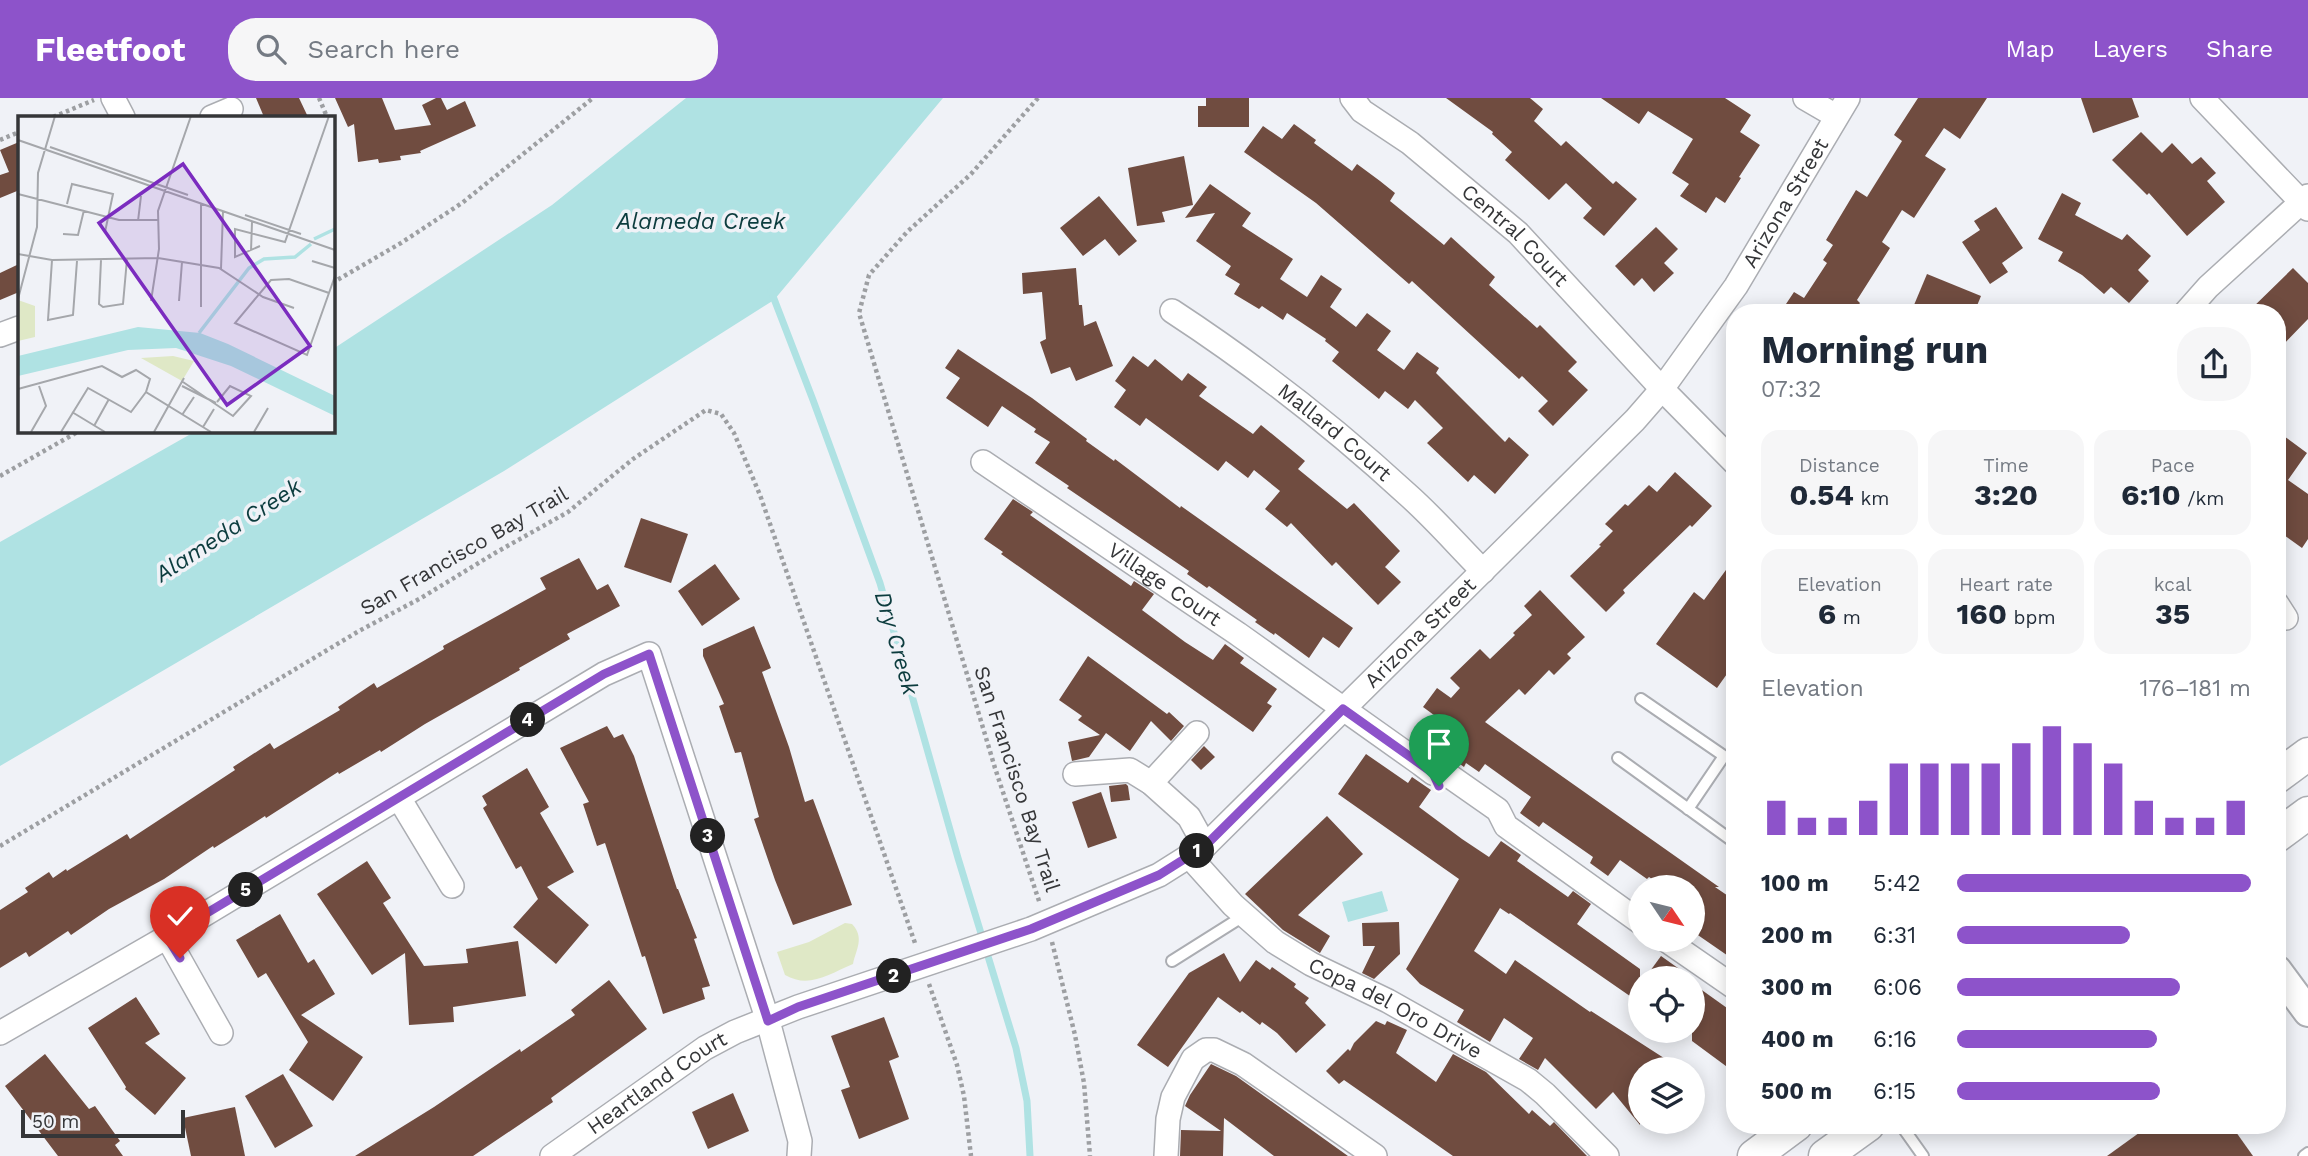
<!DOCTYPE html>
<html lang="en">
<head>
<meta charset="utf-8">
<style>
	:root { --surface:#fff; --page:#f6f6f7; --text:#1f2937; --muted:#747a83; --accent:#8d53ca }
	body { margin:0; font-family:"Work Sans",sans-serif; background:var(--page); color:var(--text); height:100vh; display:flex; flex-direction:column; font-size:26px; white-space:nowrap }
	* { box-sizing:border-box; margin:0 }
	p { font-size:23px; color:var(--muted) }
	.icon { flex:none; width:38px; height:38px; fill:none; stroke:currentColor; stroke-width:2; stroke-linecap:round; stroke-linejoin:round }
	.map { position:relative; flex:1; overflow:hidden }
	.panel { position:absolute; left:1726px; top:206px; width:560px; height:830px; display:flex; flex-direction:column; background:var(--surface); border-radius:28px; box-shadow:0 4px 18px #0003 }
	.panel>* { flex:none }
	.needle { width:46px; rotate:125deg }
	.fabs { position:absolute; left:1628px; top:777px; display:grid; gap:14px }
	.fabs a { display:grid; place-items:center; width:77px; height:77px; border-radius:50%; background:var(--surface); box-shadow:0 4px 18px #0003; font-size:35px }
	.scale { position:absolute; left:21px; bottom:18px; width:164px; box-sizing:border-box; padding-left:7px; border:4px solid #353638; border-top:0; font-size:19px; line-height:24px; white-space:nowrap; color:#353638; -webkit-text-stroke:5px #f0f2f7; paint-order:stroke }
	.pin { position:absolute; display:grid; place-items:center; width:60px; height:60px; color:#fff; margin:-72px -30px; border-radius:50% 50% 50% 0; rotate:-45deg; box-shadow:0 0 7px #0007 }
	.pin .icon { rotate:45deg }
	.km { position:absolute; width:35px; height:35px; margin:-18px; border-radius:50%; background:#222; color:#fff; font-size:19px; line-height:35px; text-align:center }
	.round { display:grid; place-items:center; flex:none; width:74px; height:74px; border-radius:28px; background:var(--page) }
	.headline { display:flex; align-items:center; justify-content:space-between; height:119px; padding:0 35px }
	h1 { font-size:38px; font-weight:700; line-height:52px }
	.figures { display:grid; grid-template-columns:repeat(3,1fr); gap:10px; height:119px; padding:7px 35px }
	.figures div { display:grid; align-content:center; border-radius:18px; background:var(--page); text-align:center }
	.figures b { font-size:30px; font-weight:700 }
	.figures small { font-size:19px; font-weight:400 }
	.figures p { font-size:19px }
	.chart { height:196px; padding:14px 35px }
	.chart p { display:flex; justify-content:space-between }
	.chart svg { width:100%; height:126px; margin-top:7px; stroke:var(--accent); stroke-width:6 }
	ul { padding:0 35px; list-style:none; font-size:23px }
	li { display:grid; grid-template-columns:112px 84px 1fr; align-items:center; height:52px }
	li i { height:18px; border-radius:9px; background:var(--accent) }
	header { display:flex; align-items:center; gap:42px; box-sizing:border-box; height:98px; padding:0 35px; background:var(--accent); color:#fff }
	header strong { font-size:33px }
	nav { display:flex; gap:38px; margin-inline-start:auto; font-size:24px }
	.search { width:490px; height:63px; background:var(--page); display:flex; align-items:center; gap:18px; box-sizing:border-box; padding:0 24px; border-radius:28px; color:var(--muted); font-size:26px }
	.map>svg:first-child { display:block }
	.green { fill:#dfe8c6 }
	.water { fill:#afe2e3 }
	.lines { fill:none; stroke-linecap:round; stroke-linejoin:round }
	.stream { stroke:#afe2e3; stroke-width:7 }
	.building { fill:#704c40 }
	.service-casing { stroke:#abadb2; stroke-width:14 }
	.minor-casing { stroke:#abadb2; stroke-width:26 }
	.tertiary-casing { stroke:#abadb2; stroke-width:32 }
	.secondary-casing { stroke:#abadb2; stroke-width:35 }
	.path { stroke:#9d9fa2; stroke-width:4.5; stroke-dasharray:3.5 3.5; stroke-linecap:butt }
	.service { stroke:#fff; stroke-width:10 }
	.minor { stroke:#fff; stroke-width:23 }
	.tertiary { stroke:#fff; stroke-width:28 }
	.secondary { stroke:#fff; stroke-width:32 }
	.route-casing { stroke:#fff; stroke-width:14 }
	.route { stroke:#8d53ca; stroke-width:9 }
	.labels { text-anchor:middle; stroke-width:7; stroke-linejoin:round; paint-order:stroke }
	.street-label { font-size:21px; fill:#353638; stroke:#f0f2f7 }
	.water-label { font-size:23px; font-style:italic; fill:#0c3c3e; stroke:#f0f2f7 }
	.inset-river { fill:none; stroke:#afe2e3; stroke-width:3.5 }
	.inset-road { fill:none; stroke:#a5a7ab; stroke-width:2 }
	.view { fill:#7b2cbf; fill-opacity:0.15; stroke:#7b2cbf; stroke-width:3.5 }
	.inset-edge { fill:none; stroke:#353638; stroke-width:3.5 }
</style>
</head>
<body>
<header>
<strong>Fleetfoot</strong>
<div class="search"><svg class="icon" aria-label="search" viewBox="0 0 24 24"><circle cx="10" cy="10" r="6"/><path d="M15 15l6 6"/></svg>Search here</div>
<nav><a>Map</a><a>Layers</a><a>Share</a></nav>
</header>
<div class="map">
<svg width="2308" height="1058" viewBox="0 0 2308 1058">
	<rect width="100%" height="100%" fill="#f0f2f7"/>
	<path class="green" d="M845 825 852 826C865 840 856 851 853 866 829 876 809 891 785 877L777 854 809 844Z"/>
	<g class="water">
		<path d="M686 0H943L774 202 504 373 0 668V444L196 333 332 332 333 251 552 107Z"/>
		<path d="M1382 793 1388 813 1348 824 1342 804Z"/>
	</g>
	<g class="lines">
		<path class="stream" d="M771 193 813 302 880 485 958 760 1016 950 1027 1003 1030 1058"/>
	</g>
	<g class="building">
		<path d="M256 0H299L308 19H264Z"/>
		<path d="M335 0H382L395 32 431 27 422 7 436 0H441L447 12 465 3 476 28 420 53 421 55 400 58 401 62 379 65 378 61 358 64 354 26 348 29Z"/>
		<path d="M1206 0H1249V29H1198V8H1206Z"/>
		<path d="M1446 0H1530L1543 11 1534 23 1561 48 1566 43 1613 86 1616 83 1637 101 1604 138 1583 120 1592 110 1566 85 1549 102 1505 62 1512 54 1492 36 1493 34Z"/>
		<path d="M1601 0H1725L1751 17 1740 34 1760 47 1739 79 1741 80 1725 105 1716 99 1706 115 1680 98 1689 86 1672 75 1693 41 1648 13 1639 26Z"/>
		<path d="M1918 0H1987L1960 41 1944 30 1925 58 1946 71 1914 120 1902 112 1882 144 1890 150 1857 202 1860 205 1853 215H1780L1794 194 1804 200 1827 165 1823 162 1833 147 1826 142 1856 92 1867 99 1902 43 1894 37Z"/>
		<path d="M2081 0H2132L2139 19 2093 35Z"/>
		<path d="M1294 26 1316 42 1314 45 1352 73 1357 66 1380 83 1395 95 1390 103 1444 147 1451 139 1495 179 1489 187 1537 230 1540 227 1577 264 1568 273 1588 292 1553 328 1538 313 1548 303 1522 278 1519 281 1412 183 1409 186 1316 105 1244 54 1263 28 1282 41Z"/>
		<path d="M2141 34 2162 55 2172 45 2192 66 2201 59 2216 75 2207 83 2225 104 2187 138 2149 95 2147 97 2112 62Z"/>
		<path d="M19 44V98L17 93 0 100V77L9 74 0 52Z"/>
		<path d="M1184 58 1193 107 1162 114 1165 124 1137 128 1128 70Z"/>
		<path d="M1210 86 1251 115 1242 128 1293 161 1280 181 1307 199 1321 177 1342 191 1330 209 1356 229 1367 215 1391 233 1377 252 1404 272 1417 254 1439 270 1436 275 1505 344 1509 339 1529 357 1495 396 1474 377 1468 384 1427 345 1443 330 1415 302 1408 311 1385 293 1379 301 1332 263 1339 254 1325 243 1326 241 1287 215 1283 222 1262 208 1259 211 1234 196 1240 186 1225 177 1231 168 1196 143 1215 115 1185 120Z"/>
		<path d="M2062 95 2081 105 2075 117 2122 142 2127 136 2151 158 2138 172 2149 183 2129 205 2111 189 2104 196 2082 177 2058 163 2063 154 2038 141Z"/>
		<path d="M1099 98 1137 143 1119 158 1105 141 1083 158 1060 130Z"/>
		<path d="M1996 109 2023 150 2002 165 2008 174 1990 186 1962 144 1980 132 1974 123Z"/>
		<path d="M1656 129 1678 151 1664 165 1674 175 1654 194 1642 180 1634 188 1615 168Z"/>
		<path d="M19 166V194L0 202V175Z"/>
		<path d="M1076 170 1079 207H1082L1084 228 1096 223 1113 268 1076 283 1070 269 1051 276 1040 244 1046 241 1042 194 1023 196 1022 175Z"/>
		<path d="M2293 170 2308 185V221L2277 253V215H2247Z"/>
		<path d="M1927 176 1981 198 1974 215H1934L1914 207Z"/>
		<path d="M958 251 1032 300 1087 341 1086 343 1114 363 1115 361 1180 410 1181 408 1353 530 1339 550 1323 539 1309 560 1275 535 1274 537 1255 524 1257 522 1209 488 1207 490 1187 476 1189 473 1067 390 1069 388 1035 365 1050 344 1034 334 1036 331 1002 308 988 329 946 300 960 280 945 270Z"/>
		<path d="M1133 258 1148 269 1155 261 1182 283 1188 275 1207 289 1199 298 1253 336 1261 327 1305 363 1298 371 1347 411 1354 405 1400 453 1385 469 1401 484 1378 507 1336 464 1332 468 1291 425 1287 429 1265 411 1280 393 1254 372 1248 380 1226 363 1218 373 1146 320 1140 328 1114 309 1126 292 1115 283Z"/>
		<path d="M2277 333 2307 355 2288 382 2308 396V441L2302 450 2277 432Z"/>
		<path d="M1675 374 1712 408 1692 429 1690 427 1623 492 1625 495 1606 514 1570 478 1601 448 1599 447 1613 433 1605 426 1625 406 1628 408 1649 387 1657 394Z"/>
		<path d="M1013 401 1033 414 1030 417 1131 488 1134 483 1154 496 1142 512 1185 544 1213 562 1225 546 1244 560 1240 565 1277 591 1267 605 1272 608 1253 634 1001 456 1003 454 984 441Z"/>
		<path d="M641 420 688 436 671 485 624 469Z"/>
		<path d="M579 460 597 492 608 486 620 508 567 536 570 541 519 570 520 572 425 626 381 654 380 652 339 676 338 674 266 720 265 718 214 750 213 748 164 781 109 811 71 837 68 833 29 859 26 854 0 870V812L28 794 25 790 49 774 53 780 66 771 67 773 127 736 130 741 235 672 233 669 270 645 274 651 340 612 338 609 374 585 377 590 444 551 443 548 546 491 540 480Z"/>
		<path d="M1734 461V566L1717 590 1656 546 1694 494 1704 502Z"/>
		<path d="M715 466 740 501 702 528 678 493Z"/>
		<path d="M1540 492 1585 539 1567 556 1571 560 1554 577 1549 572 1525 597 1519 591 1485 624 1719 789H1715L1734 802V862L1692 833V789H1664L1649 779 1647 781 1620 762 1608 778 1590 765 1593 759 1543 724 1539 729 1520 715 1531 699 1485 666 1479 674 1466 665 1464 669 1424 639 1438 620 1423 609 1437 590 1451 600 1460 590 1450 580 1480 551 1490 561 1515 537 1513 535 1532 517 1524 508Z"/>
		<path d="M754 528 771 570 762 574 789 649 805 704 813 701 852 807 793 827 775 782 754 721 759 719 741 654 735 655 719 608 724 606 703 558V551Z"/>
		<path d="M1088 558 1167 616 1169 614 1184 628 1171 643 1151 623 1130 653 1106 635 1089 659 1072 663 1068 644 1100 637 1078 622 1082 618 1059 602Z"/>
		<path d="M607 628 614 640 623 636 634 658 677 791H678L697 840 694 841 710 888 702 890 705 901 663 916 645 858 642 859 605 745 597 748 583 706 589 704 560 650Z"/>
		<path d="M1204 648 1215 659 1201 672 1191 662Z"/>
		<path d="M1366 656 1408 685 1412 679 1431 692 1419 709 1462 741 1489 759 1501 743 1521 757 1517 763 1568 799 1573 793 1591 806 1577 826 1640 871V905L1510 815 1509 816 1500 810 1474 853 1506 876 1515 862 1590 914 1591 913 1681 971H1640V1027L1613 994 1596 1011 1545 960 1538 972 1519 961 1533 940 1504 920 1490 944 1457 924 1464 912 1420 886 1406 871 1459 781 1338 696Z"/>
		<path d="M527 670 549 709 540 715 574 774 547 789 589 827 556 866 513 829 538 801 521 768 516 771 483 710 487 707 482 698Z"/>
		<path d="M1126 686 1128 688 1130 702 1111 704 1109 688Z"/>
		<path d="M1101 694 1117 740 1088 750 1072 704Z"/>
		<path d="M1327 718 1363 756 1298 817 1330 838 1320 855 1283 832 1245 796Z"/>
		<path d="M367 763 391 800 383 805 424 868 468 865 466 851 518 843 526 898 453 909 454 924 409 927 405 855 372 877 317 796Z"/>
		<path d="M280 816 308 865 314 861 335 896 301 917 363 959 333 1003 289 972 308 944 266 875 258 880 236 842Z"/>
		<path d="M1399 824 1400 856 1374 881 1362 875 1375 848H1363L1362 825Z"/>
		<path d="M1224 855 1240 884 1256 862 1270 872 1272 869 1296 886 1294 889 1309 900 1305 905 1326 927 1296 955 1277 935 1262 924 1260 927 1242 913 1240 915 1218 899 1168 969 1137 947 1189 875Z"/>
		<path d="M1661 858 1692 880H1645Z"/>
		<path d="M609 882 647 931 551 1000 553 1004 473 1058H355L434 1009 520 951 521 954 575 917 571 912Z"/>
		<path d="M1692 885 1734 915V974L1692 943Z"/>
		<path d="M136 899 160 936 145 945 186 980 155 1017 125 991 126 989 88 930Z"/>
		<path d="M884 919 899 959 889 963 909 1021 859 1041 841 992 850 989 831 938Z"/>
		<path d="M1376 923 1385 927 1387 923 1407 932 1396 955 1436 984 1453 956 1486 974 1529 1016 1532 1012 1550 1028 1554 1024 1587 1058H1453L1344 982 1339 986 1326 973 1348 951 1350 953 1354 945Z"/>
		<path d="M45 956 89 1011 95 1008 120 1043 115 1047 123 1058H58L5 988Z"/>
		<path d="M1211 966 1236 978 1348 1058H1274L1224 1020 1223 1058H1180L1181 1032 1221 1033 1185 1008 1190 997Z"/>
		<path d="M283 976 313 1028 275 1050 245 998Z"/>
		<path d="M733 995 749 1033 708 1051 692 1014Z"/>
		<path d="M235 1009 245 1058H191L183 1020Z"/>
		<path d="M2150 1027H2231L2253 1058H2107Z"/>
	</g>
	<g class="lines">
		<defs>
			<g id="service">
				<path d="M1641 601 1724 658 1688 711"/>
				<path d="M1618 660 1734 744"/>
				<path d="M1172 863 1245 817"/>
				<path d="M1901 1027 1923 1058"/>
				<path d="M2304 1058 2308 1055"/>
			</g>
			<g id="minor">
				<path d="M113 0 123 19"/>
				<path id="s1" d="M1352 0 1362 13 1410 45 1518 135 1662 291 1734 364"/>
				<path d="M1805 0 1836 18"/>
				<path d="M2202 0 2308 111"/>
				<path d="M212 19 231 11"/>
				<path id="s2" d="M1172 213C1256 268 1334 329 1408 397 1435 421 1458 448 1483 473"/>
				<path d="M2185 215 2208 189 2308 98"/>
				<path d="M0 237 19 230"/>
				<path id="s3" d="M983 364 1238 536 1421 666 1433 675 1448 677 1498 712 1506 728 1640 824"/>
				<path d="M2277 506 2286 520"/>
				<path d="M1075 676 1130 672 1151 685 1189 719 1205 748"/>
				<path d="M1151 685 1197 635"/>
				<path d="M399 700 452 788"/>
				<path id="s4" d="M1189 758 1233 807 1275 844 1311 866 1388 903 1528 982 1545 996 1607 1058"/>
				<path d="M167 839 221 935"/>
				<path d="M1666 842 1734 889"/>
				<path d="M0 935 167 839 604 576 649 556 768 923 800 1043 799 1058"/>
				<path id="s5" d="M552 1058 705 950 735 934 798 909 1031 831 1159 777 1205 748 1635 322 1662 291 1736 188 1848 0"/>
				<path d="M1166 1058 1168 1021 1173 999 1193 961 1206 952H1214L1243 966 1375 1058"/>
			</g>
			<path id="tertiary" d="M2277 872 2308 914"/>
			<g id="secondary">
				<path d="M2277 679 2308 656"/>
				<path d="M2277 738 2308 715"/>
				<path d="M1754 1058 1796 1027"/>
				<path d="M1825 1058 1868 1027"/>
			</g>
		</defs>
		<use href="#service" class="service-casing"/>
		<use href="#minor" class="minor-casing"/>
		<use href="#tertiary" class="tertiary-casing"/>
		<use href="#secondary" class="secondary-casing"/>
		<g class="path">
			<path d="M319 0 327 19"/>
			<path d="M1038 0 971 76 907 134 869 177 859 215 995 670 1040 806"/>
			<path d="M53 19 94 2"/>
			<path d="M332 30 334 52 332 56"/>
			<path d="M0 42 19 34"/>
			<path d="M332 185 401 145 462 105 593 0"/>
			<path d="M0 378 81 332"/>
			<path d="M0 748 359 533 421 500 495 455 568 414 633 361 706 312 721 316 734 335 760 397 916 848"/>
			<path d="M1052 844 1075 937 1084 985 1090 1058"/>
			<path d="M929 886 957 967 964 998 971 1058"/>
		</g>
		<use href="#service" class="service"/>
		<use href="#minor" class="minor"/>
		<use href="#tertiary" class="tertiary"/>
		<use href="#secondary" class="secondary"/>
	</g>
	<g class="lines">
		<defs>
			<path id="route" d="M180 860 167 839 604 576 649 556 768 923 798 909 1031 831 1159 777 1205 748 1343 611 1433 675 1439 688"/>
		</defs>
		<use href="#route" class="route-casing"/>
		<use href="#route" class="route"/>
	</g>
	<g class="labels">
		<g class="street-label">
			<text dy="7" stroke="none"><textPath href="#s5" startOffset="1598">Arizona Street</textPath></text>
			<text dy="7" stroke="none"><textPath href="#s1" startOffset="214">Central Court</textPath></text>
			<text dy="7" stroke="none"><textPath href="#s2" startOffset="203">Mallard Court</textPath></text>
			<text transform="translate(464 453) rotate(-30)" y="7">San Francisco Bay Trail</text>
			<text dy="7" stroke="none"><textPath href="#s3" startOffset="219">Village Court</textPath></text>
			<text dy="7" stroke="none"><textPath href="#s5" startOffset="1031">Arizona Street</textPath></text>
			<text transform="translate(1017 681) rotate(72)" y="7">San Francisco Bay Trail</text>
			<text dy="7" stroke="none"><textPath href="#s4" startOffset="259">Copa del Oro Drive</textPath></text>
			<text dy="7" stroke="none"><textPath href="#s5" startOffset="128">Heartland Court</textPath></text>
		</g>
		<g class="water-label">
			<text x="701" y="131">Alameda Creek</text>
			<text transform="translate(228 432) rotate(-33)" y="8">Alameda Creek</text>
			<text transform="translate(897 545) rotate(74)" y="8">Dry Creek</text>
		</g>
	</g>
	<g transform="translate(18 18)">
		<rect width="317" height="317" fill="#f0f2f7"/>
		<path d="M0 184 17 190V221L0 225ZM155 240 176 245 164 265 123 242Z" fill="#dfe8c6"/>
		<path d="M120 211 182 217 210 228 317 280V300L213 250 158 232 110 234 0 260V240Z" fill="#afe2e3"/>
		<path class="inset-river" d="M296 123 317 113M181 217 231 152 246 143 277 141 293 128"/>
		<path class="inset-road" d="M0 24 317 134M32 31 170 79M0 78 101 104H140M49 88 54 68 95 78 87 116M183 88V191M227 99 283 118M120 105 123 80M45 118 60 119 66 94M242 130 217 141V113L267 126 311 0M233 135 234 106M0 138 34 144 140 142 201 152 245 181 276 192M34 144 30 204 55 199 59 145M83 144 81 188 85 191 105 188 109 143M294 145 317 152M203 153 205 95M311 177 271 163 253 164 217 207 289 239 317 160M0 183 19 111 20 57 37 0M133 185 141 133 140 95 173 0M161 185 164 146M165 266 215 300 233 280 212 270 199 286M164 270 198 287M0 273 84 250 104 261 118 254 132 263 128 276 193 316M54 296 87 316M164 299 176 281M76 310 91 283M185 311 196 293M13 316 28 290 21 270M43 316 70 272 113 296 128 276M136 316 166 262M236 316 250 292"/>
		<path class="view" d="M165 48 292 230 209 289 81 107Z"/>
		<rect width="317" height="317" class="inset-edge"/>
	</g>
</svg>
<div class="fabs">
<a><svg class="needle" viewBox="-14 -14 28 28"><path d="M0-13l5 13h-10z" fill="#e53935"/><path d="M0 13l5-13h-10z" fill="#747a83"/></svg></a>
<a><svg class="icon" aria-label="locate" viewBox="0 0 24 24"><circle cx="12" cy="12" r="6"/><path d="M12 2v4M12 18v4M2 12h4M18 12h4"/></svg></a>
<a><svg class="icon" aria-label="layers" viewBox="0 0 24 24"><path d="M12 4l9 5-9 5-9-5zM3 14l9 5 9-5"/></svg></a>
</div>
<div class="scale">50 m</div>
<div class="pin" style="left:1439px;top:688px;background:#1e9e55"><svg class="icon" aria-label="arrive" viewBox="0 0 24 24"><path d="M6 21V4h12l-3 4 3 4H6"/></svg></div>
<div class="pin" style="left:180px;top:860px;background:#d93025"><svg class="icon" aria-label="check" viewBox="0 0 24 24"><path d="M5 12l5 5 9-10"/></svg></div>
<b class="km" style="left:1197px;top:753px">1</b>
<b class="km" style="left:894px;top:878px">2</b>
<b class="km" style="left:708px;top:738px">3</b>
<b class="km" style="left:528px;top:622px">4</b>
<b class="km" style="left:246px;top:792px">5</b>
<section class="panel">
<div class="headline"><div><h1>Morning run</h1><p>07:32</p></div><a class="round"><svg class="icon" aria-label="share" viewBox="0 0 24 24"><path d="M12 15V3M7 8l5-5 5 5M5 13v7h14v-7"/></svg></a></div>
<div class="figures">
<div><p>Distance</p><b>0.54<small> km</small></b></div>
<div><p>Time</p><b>3:20</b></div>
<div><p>Pace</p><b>6:10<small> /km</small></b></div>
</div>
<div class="figures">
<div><p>Elevation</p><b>6<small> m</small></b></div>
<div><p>Heart rate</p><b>160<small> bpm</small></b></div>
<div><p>kcal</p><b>35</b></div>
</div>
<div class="chart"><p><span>Elevation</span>176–181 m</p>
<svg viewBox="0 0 160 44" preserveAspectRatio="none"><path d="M5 44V32M15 44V38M25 44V38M35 44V32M45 44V19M55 44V19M65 44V19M75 44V19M85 44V12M95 44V6M105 44V12M115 44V19M125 44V32M135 44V38M145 44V38M155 44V32"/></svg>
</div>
<ul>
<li><b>100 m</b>5:42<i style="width:100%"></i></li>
<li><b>200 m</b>6:31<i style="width:59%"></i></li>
<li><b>300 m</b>6:06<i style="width:76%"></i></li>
<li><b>400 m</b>6:16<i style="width:68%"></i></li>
<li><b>500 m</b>6:15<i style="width:69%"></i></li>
</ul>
</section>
</div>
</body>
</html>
